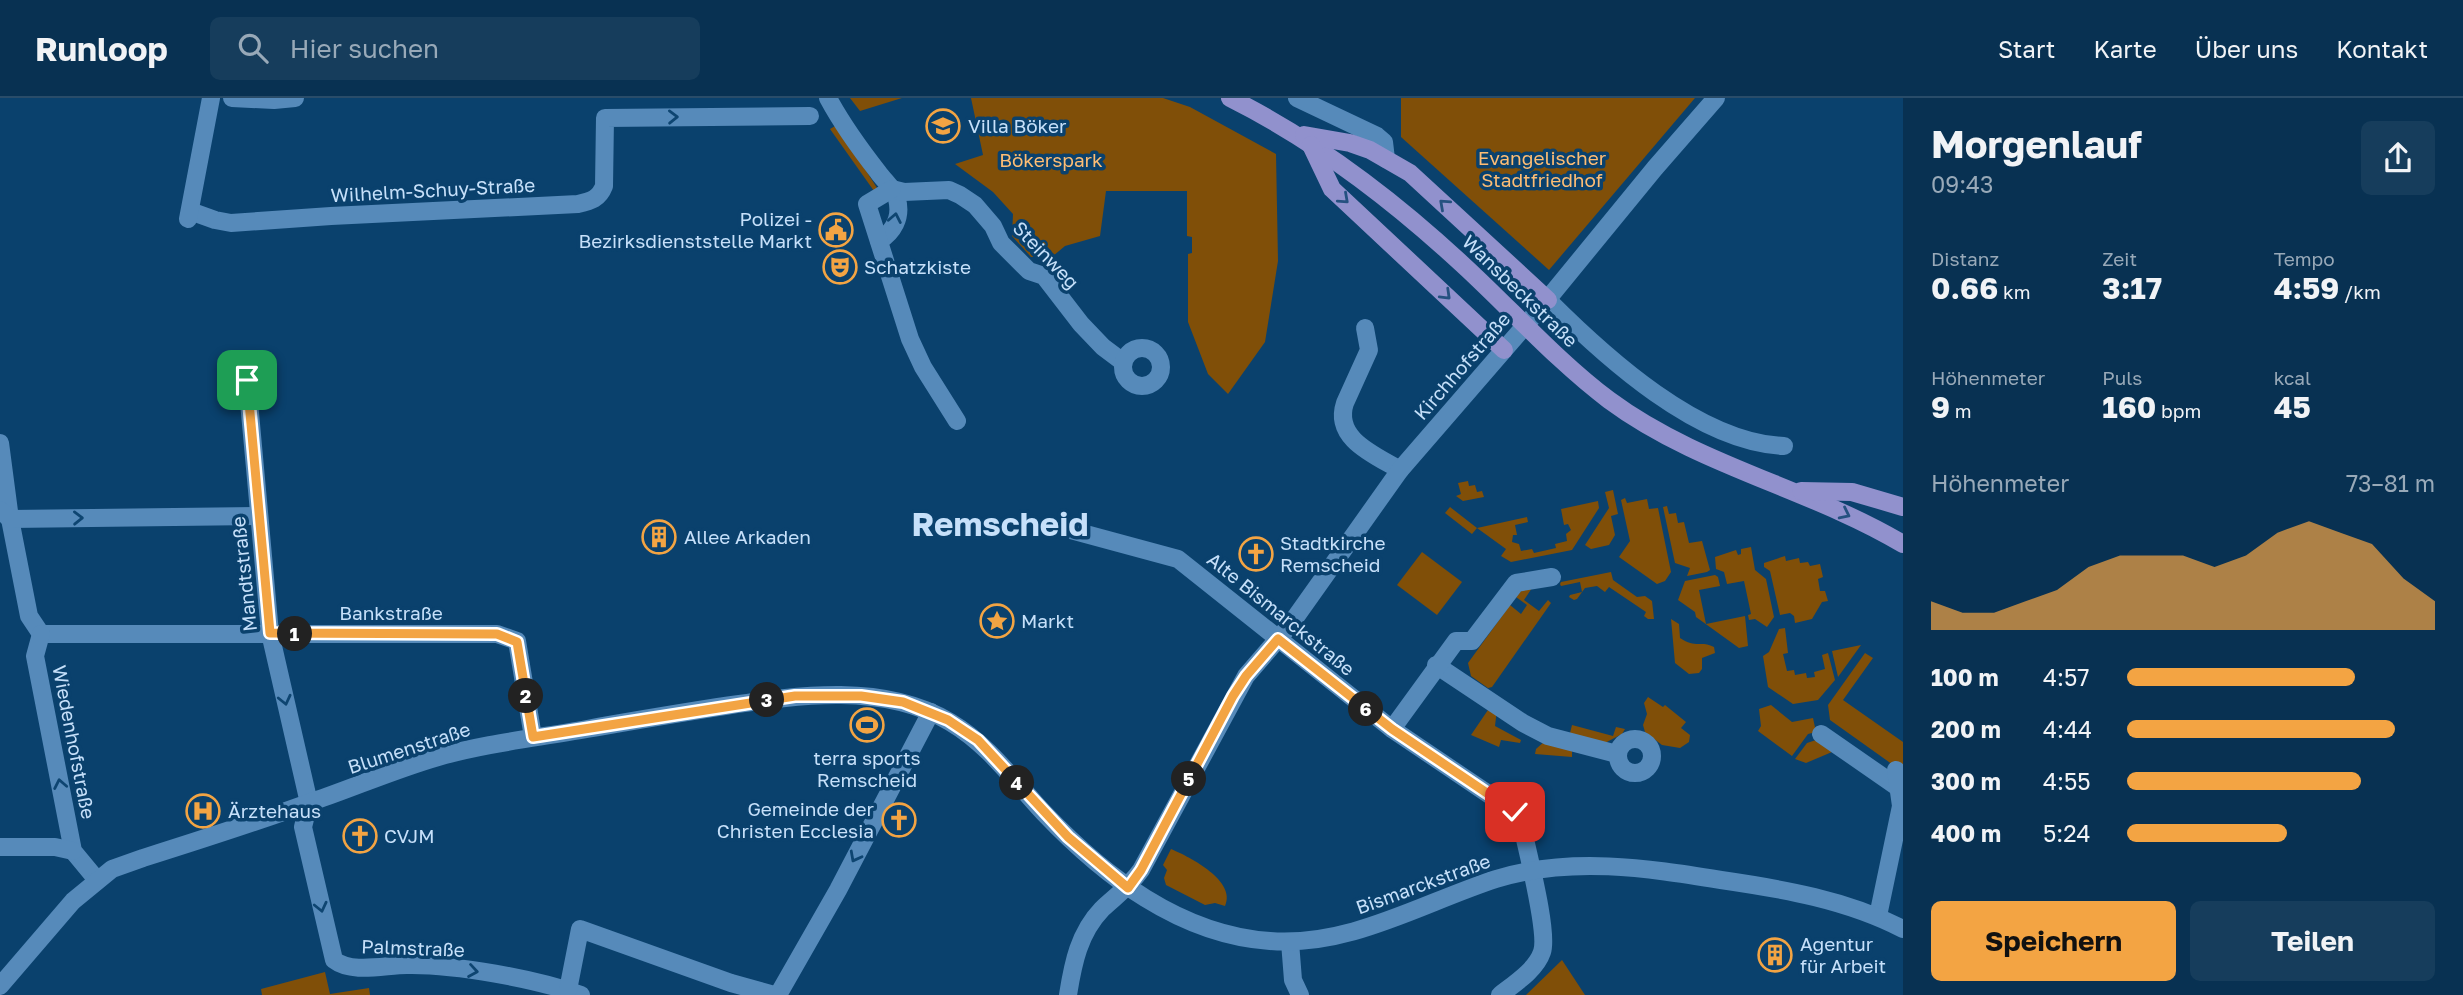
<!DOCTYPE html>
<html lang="de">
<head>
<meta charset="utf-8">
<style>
	:root { --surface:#083152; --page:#163d5c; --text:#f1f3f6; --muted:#98a9b8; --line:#294c69; --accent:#f3a443 }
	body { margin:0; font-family:"Golos Text",sans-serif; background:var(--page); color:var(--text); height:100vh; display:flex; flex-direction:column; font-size:26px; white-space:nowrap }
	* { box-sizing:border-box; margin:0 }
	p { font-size:23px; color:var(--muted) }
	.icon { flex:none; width:38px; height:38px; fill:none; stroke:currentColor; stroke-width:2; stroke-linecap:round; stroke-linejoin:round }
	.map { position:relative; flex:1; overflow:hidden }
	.sheet { display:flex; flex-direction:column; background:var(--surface); width:560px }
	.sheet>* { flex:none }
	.pin { position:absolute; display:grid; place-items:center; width:60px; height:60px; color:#fff; margin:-30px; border-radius:14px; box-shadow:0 4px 10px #0006 }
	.km { position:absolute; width:35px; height:35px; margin:-18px; border-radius:50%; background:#222; color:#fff; font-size:19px; line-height:35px; text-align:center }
	.round { display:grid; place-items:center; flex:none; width:74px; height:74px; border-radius:10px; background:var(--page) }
	.summary { display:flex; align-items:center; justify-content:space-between; height:119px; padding:0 28px }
	h1 { font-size:38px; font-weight:700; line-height:52px }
	.metrics { display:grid; grid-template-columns:repeat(3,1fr); gap:10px; height:119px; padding:7px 28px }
	.metrics div { display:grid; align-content:center }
	.metrics b { font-size:30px; font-weight:700 }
	.metrics small { font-size:19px; font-weight:400 }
	.metrics p { font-size:19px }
	.chart { height:196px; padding:14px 28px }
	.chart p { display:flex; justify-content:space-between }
	.chart svg { width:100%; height:126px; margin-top:7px; fill:var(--accent); opacity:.7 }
	.cta { display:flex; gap:14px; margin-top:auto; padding:14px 28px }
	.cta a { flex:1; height:80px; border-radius:10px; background:var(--accent); color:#111; font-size:28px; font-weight:700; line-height:80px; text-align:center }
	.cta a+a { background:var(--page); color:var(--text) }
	ul { padding:0 28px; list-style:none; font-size:23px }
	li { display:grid; grid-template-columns:112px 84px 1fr; align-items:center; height:52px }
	li i { height:18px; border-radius:9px; background:var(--accent) }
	header { display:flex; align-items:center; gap:42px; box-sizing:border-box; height:98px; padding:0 35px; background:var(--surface); border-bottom:2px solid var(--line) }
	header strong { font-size:33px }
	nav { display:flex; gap:38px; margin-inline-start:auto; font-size:24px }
	.search { width:490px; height:63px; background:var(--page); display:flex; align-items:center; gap:18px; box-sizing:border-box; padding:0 24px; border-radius:10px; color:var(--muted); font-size:26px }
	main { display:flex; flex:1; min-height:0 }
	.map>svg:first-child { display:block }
	.green { fill:#804f08 }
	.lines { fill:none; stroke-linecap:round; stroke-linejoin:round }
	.minor { stroke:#568aba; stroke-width:18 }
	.major { stroke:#9191cd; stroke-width:18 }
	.oneway { stroke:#0e4571 }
	.oneway2 { stroke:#255180 }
	.route-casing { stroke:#fff; stroke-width:14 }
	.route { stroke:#f3a443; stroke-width:9 }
	.labels { text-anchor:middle; stroke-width:7; stroke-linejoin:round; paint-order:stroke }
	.poi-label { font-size:19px; fill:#c6e0fa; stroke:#0a416d; text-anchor:start }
	.park-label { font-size:19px; fill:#febd74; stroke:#0a416d }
	.street-label { font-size:19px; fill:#c6e0fa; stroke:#0a416d }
	.town-label { font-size:33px; font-weight:bold; fill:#c6e0fa; stroke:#0a416d }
</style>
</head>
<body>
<header>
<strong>Runloop</strong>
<div class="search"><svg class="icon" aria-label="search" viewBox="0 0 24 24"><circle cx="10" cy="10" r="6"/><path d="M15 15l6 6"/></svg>Hier suchen</div>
<nav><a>Start</a><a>Karte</a><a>Über uns</a><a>Kontakt</a></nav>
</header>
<main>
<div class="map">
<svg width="1903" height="897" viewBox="0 0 1903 897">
	<rect width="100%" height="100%" fill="#0a416d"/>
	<g class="green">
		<path d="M850 0H902L860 13Z"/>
		<path d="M971 0H1163L1190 9 1276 56 1278 163 1265 244 1228 296 1208 276 1188 224V156L1192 155V139L1187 138V93H1106L1100 138 1065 148 1053 158 1031 159 1012 138 1013 116 993 94 955 66 983 57Z"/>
		<path d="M1401 0H1695L1549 172 1401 39Z"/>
		<path d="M837 27 877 90 874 93 830 31Z"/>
		<path d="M1468 383 1469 388 1475 387 1477 394 1482 393 1484 399 1463 403 1456 398 1461 396 1458 385Z"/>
		<path d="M1613 392 1618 416 1611 418 1615 437 1609 447 1591 451 1585 447 1609 410 1605 394Z"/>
		<path d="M1625 400 1627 405 1647 401 1649 411 1658 410 1671 474 1665 483 1657 486 1619 459 1630 443 1621 402Z"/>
		<path d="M1598 403 1599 410 1572 452 1511 464 1501 458 1506 451 1477 430 1472 436 1445 415 1450 409 1477 430 1527 419 1528 424 1515 427 1517 437H1513L1512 444 1519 446 1521 453 1532 451 1534 455 1556 450 1555 446 1567 443 1566 436 1571 432 1568 426 1564 427 1561 411Z"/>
		<path d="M1667 408 1669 416 1676 415 1678 425 1684 424 1689 445 1702 443 1710 472 1707 474 1687 478 1690 470 1675 465 1663 409Z"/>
		<path d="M1751 449 1755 472 1766 481 1774 519 1767 529 1755 521 1749 522 1748 517 1751 516 1744 483 1727 486 1724 474 1716 471 1715 459 1736 452 1738 457 1741 456V451Z"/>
		<path d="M1422 454 1462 484 1437 517 1397 487Z"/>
		<path d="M1785 458 1786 463 1799 460 1800 465 1808 464 1810 468 1820 466 1823 479 1818 481 1820 493H1825L1828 503 1822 504 1812 521 1795 525 1794 518 1790 515 1780 517 1770 473 1764 469V465Z"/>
		<path d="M1611 474 1613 482 1637 499 1645 498 1652 503 1654 521H1648L1644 518 1646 514 1609 489 1605 494 1597 488 1585 490 1577 501 1574 502 1569 499 1570 497 1582 494 1580 484 1561 488 1560 486 1561 484Z"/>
		<path d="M1715 477 1718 479 1720 488 1699 492 1706 526 1745 518 1748 548 1739 550 1696 519 1695 514 1678 502 1685 483Z"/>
		<path d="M1532 490 1524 502 1539 513 1548 502 1551 505 1492 589 1488 590 1471 578 1468 565 1510 507 1521 516 1527 507 1516 499 1522 492Z"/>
		<path d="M1671 521 1679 526 1680 540C1696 551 1701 542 1714 549L1715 555 1702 560V571L1699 575 1689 576 1675 565Z"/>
		<path d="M1785 530 1788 555 1783 556 1787 573 1794 572 1795 577 1806 575 1807 580 1815 579 1814 574 1825 571 1822 557 1828 555 1835 582 1818 602 1793 606 1768 589 1763 558 1769 554 1779 531Z"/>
		<path d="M1861 547 1838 579 1832 553Z"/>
		<path d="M1865 555 1873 560 1843 602 1903 644V674L1830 622 1828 607Z"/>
		<path d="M1648 599 1663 609 1665 607 1686 624 1681 630 1690 637 1689 644 1680 650 1662 647 1645 634 1643 627 1647 616 1644 605Z"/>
		<path d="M1771 607 1792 624 1813 620 1816 634 1808 636 1792 658 1758 633 1761 628 1759 611Z"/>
		<path d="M1490 609 1497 611 1495 628 1521 642 1520 645 1501 642 1499 649 1471 637Z"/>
		<path d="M1572 627 1613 638 1616 629 1625 631 1622 636 1601 647 1570 635Z"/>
		<path d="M1819 641 1832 654 1806 665 1795 661 1807 645Z"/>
		<path d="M1545 643 1572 652V659L1535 656 1536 651Z"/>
		<path d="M1171 751C1190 759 1237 783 1225 808L1215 805 1205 807 1166 787 1164 780 1167 772 1163 767Z"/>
		<path d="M1562 862 1585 897H1526Z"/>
		<path d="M325 874 330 896 369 890 370 897H262L261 891Z"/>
	</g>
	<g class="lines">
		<g class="minor">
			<path d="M232 0 274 2 295 0"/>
			<path d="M828 0C842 26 860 51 878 74 884 83 894 90 897 101 902 120 893 134 879 143"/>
			<path d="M1297 0 1377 38 1384 44 1386 61"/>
			<path d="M892 91 904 94 949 92 960 97 975 107 993 128 1001 145 1029 173 1044 178 1081 226 1103 249 1123 264"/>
			<path d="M892 91 867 106 910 241 923 269 957 323"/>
			<path d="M190 113 215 122 231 125 331 118 578 106C591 103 599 101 604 88L605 20 810 18"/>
			<path d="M188 121 211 0"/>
			<path d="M1548 202C1605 259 1699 345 1784 348"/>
			<path d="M1365 230 1369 252 1345 305C1333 341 1375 357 1400 372"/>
			<circle cx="1142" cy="269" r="19"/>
			<path d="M247 282 270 535 309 705 303 729 334 862C352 876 385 867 407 867 455 866 536 881 581 897"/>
			<path d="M0 345 10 421 29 518 41 536"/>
			<path d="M0 412 10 421 259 418"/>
			<path d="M1056 428 1178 461 1392 631 1515 714 1521 723C1526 749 1549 834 1542 854 1536 872 1514 886 1500 897"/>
			<path d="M41 536H497L517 543 533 639"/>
			<path d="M41 536 35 558 73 753 97 782"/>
			<path d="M1436 567 1523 625 1548 638 1617 656"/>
			<path d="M1392 631 1456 543H1472L1516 485 1552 479"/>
			<path d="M1821 636 1899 690"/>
			<circle cx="1635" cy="658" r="17"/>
			<path d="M0 749H55L73 753"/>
			<path d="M1878 818 1901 708 1896 672"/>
			<path d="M1290 844 1293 882 1300 897"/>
			<path d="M0 888 73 803 112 771 143 760C200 742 257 724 314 703 355 689 396 671 438 659 487 645 537 640 587 631 631 623 674 616 718 609 793 598 881 583 950 624 989 647 1014 683 1044 715 1104 778 1180 837 1270 843 1350 849 1422 805 1496 781 1571 758 1646 770 1721 782 1783 791 1847 802 1903 831"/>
			<path d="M568 892 580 831 731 885 774 897"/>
			<path d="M778 897 838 792 931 614"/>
			<path d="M1068 897C1073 865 1079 835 1102 811 1117 797 1128 790 1141 772L1246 578 1290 527 1400 372 1542 208 1655 70 1716 0"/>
		</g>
		<g class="major">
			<path d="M1230 0C1316 43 1391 100 1462 166 1511 211 1556 262 1609 302 1698 368 1809 390 1903 446"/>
			<path d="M1304 37 1350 45 1370 52 1410 75 1548 202"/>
			<path d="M1311 47 1332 91 1504 252"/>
			<path d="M1801 393 1852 394 1903 409"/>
		</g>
	</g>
	<defs><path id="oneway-chevron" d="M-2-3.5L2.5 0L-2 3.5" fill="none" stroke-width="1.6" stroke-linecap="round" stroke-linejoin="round" transform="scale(1.75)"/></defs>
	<g class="oneway">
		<use href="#oneway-chevron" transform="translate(673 19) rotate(-1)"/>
		<use href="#oneway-chevron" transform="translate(895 120) rotate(-79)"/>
		<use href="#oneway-chevron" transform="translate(78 420) rotate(-1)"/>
		<use href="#oneway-chevron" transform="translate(285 602) rotate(77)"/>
		<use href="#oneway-chevron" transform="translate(60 686) rotate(-101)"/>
		<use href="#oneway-chevron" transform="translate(855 759) rotate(118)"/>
		<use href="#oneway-chevron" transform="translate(321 809) rotate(77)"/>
		<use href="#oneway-chevron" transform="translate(473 873) rotate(9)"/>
	</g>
	<g class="oneway2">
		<use href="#oneway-chevron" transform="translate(1344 101) rotate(42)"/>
		<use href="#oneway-chevron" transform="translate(1444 106) rotate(-138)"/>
		<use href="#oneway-chevron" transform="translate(1446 197) rotate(44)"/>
		<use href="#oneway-chevron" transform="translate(1845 416) rotate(26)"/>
	</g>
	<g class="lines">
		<defs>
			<path id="route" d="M247 282 270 535 497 536 517 544 533 639 795 598H861L903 604 948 622 978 642 1068 739 1128 790 1141 772 1233 598 1246 578 1278 541 1392 631 1515 714"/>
		</defs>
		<use href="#route" class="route-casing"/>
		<use href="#route" class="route"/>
	</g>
	<defs>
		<symbol id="school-ring" viewBox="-11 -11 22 22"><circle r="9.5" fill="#0a416d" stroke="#f3a443" stroke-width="1.5"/><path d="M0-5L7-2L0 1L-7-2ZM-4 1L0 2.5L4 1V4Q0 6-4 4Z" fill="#f3a443"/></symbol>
		<symbol id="civic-ring" viewBox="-11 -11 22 22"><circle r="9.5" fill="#0a416d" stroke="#f3a443" stroke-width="1.5"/><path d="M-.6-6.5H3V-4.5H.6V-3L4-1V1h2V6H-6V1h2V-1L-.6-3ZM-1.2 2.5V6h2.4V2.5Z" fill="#f3a443"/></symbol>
		<symbol id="theatre-ring" viewBox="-11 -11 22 22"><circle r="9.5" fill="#0a416d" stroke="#f3a443" stroke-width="1.5"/><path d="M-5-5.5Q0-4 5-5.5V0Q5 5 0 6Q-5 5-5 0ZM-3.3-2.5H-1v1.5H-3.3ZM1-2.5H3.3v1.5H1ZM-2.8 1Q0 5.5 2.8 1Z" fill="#f3a443"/></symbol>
		<symbol id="building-ring" viewBox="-11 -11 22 22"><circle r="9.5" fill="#0a416d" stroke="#f3a443" stroke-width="1.5"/><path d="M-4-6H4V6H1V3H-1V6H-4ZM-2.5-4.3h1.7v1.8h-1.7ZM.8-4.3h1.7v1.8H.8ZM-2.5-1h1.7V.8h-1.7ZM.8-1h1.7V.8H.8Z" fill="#f3a443"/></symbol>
		<symbol id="church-ring" viewBox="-11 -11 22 22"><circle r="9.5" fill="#0a416d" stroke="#f3a443" stroke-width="1.5"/><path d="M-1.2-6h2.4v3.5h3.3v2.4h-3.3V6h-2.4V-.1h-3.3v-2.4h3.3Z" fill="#f3a443"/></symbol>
		<symbol id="sight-ring" viewBox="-11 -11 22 22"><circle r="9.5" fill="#0a416d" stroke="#f3a443" stroke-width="1.5"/><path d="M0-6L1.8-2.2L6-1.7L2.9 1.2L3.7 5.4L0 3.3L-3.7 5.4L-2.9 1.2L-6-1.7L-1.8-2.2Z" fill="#f3a443"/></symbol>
		<symbol id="stadium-ring" viewBox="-11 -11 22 22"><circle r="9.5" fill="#0a416d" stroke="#f3a443" stroke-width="1.5"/><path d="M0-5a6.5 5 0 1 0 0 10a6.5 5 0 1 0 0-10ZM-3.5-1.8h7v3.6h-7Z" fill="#f3a443"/></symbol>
		<symbol id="hospital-ring" viewBox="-11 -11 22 22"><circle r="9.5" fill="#0a416d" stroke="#f3a443" stroke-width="1.5"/><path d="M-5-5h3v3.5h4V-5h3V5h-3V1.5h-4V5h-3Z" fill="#f3a443"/></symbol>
	</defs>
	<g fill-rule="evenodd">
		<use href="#school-ring" x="924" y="9" width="38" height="38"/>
		<use href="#civic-ring" x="817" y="113" width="38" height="38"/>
		<use href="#theatre-ring" x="821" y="150" width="38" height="38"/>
		<use href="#building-ring" x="640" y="420" width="38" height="38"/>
		<use href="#church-ring" x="1237" y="437" width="38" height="38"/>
		<use href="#sight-ring" x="978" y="504" width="38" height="38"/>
		<use href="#stadium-ring" x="848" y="608" width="38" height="38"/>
		<use href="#hospital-ring" x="184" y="694" width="38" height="38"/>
		<use href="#church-ring" x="880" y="703" width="38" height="38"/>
		<use href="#church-ring" x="341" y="719" width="38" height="38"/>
		<use href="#building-ring" x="1756" y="838" width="38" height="38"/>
	</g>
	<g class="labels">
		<g class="poi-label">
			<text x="968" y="35">Villa Böker</text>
			<text x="812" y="128" text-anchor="end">Polizei -<tspan x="812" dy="22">Bezirksdienststelle Markt</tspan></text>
			<text x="864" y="176">Schatzkiste</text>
			<text x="684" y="446">Allee Arkaden</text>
			<text x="1280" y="452">Stadtkirche<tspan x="1280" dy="22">Remscheid</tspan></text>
			<text x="1021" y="530">Markt</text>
			<text x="867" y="667" text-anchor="middle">terra sports<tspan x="867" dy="22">Remscheid</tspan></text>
			<text x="874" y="718" text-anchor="end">Gemeinde der<tspan x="874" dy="22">Christen Ecclesia</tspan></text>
			<text x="228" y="720">Ärztehaus</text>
			<text x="384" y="745">CVJM</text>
			<text x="1800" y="853">Agentur<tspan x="1800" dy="22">für Arbeit</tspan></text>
		</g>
		<g class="park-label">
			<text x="1542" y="67">Evangelischer<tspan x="1542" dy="22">Stadtfriedhof</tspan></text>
			<text x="1051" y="69">Bökerspark</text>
		</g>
		<g class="street-label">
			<text transform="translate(433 92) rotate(-3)" y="7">Wilhelm-Schuy-Straße</text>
			<text transform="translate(1046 157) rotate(46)" y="7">Steinweg</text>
			<text transform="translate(1520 193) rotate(44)" y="7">Wansbeckstraße</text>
			<text transform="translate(1462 268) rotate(-49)" y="7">Kirchhofstraße</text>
			<text transform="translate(244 476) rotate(-96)" y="7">Mandtstraße</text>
			<text x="391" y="522">Bankstraße</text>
			<text transform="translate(1281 516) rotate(39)" y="7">Alte Bismarckstraße</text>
			<text transform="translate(74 644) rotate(79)" y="7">Wiedenhofstraße</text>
			<text transform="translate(409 650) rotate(-18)" y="7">Blumenstraße</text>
			<text transform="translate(1423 786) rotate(-20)" y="7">Bismarckstraße</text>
			<text transform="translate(413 850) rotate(2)" y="7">Palmstraße</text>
		</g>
		<g class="town-label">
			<text x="1000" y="438">Remscheid</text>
		</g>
	</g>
</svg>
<div class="pin" style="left:247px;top:282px;background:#1e9e55"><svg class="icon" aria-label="arrive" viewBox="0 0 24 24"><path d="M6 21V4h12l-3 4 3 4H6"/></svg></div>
<div class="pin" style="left:1515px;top:714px;background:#d93025"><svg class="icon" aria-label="check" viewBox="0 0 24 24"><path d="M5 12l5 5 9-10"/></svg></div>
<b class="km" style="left:295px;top:536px">1</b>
<b class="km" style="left:526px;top:598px">2</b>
<b class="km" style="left:767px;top:602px">3</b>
<b class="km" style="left:1017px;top:685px">4</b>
<b class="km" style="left:1189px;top:681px">5</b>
<b class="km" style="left:1366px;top:611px">6</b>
</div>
<section class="sheet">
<div class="summary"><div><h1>Morgenlauf</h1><p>09:43</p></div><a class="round"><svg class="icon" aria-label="share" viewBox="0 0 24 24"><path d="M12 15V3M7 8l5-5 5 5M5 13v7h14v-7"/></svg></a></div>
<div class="metrics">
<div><p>Distanz</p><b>0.66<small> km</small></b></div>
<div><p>Zeit</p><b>3:17</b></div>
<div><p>Tempo</p><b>4:59<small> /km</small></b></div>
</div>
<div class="metrics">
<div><p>Höhenmeter</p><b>9<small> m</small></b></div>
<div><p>Puls</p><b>160<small> bpm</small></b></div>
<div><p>kcal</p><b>45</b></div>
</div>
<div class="chart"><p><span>Höhenmeter</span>73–81 m</p>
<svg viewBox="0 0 160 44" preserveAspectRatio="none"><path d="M0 44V34L10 38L20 38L30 34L40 30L50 22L60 18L70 18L80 18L90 22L100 18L110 10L120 6L130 10L140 14L150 26L160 34V44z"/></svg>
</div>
<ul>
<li><b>100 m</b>4:57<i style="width:74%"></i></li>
<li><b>200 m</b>4:44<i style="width:87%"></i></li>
<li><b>300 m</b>4:55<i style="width:76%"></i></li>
<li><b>400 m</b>5:24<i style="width:52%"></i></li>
</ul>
<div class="cta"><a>Speichern</a><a>Teilen</a></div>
</section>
</main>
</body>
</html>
